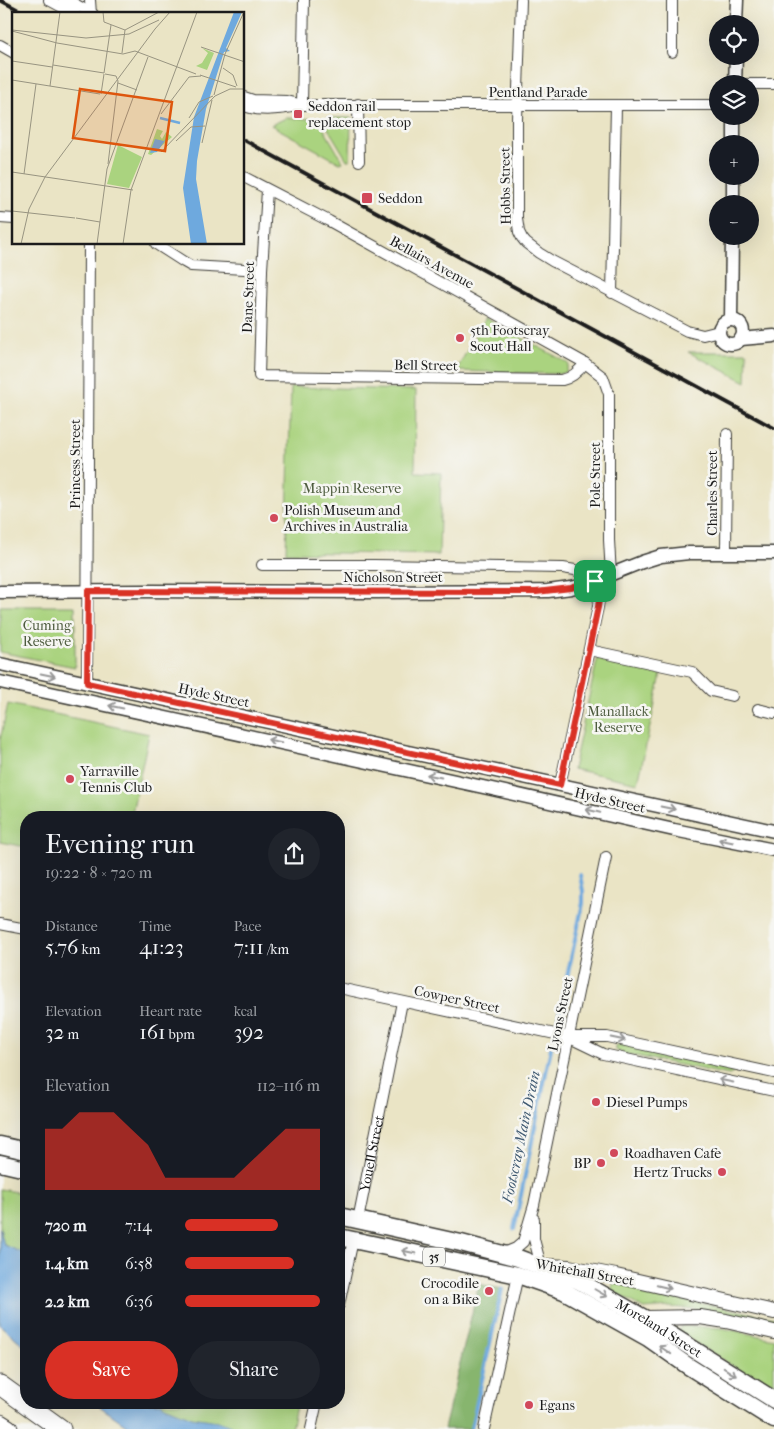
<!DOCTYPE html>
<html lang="en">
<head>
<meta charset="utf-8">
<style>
	:root { --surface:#171b24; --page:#20242c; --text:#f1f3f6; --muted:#9ea1a6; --accent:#d93025 }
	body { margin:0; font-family:"IM FELL French Canon",serif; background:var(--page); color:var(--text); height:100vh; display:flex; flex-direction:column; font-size:19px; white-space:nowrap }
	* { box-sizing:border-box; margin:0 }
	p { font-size:16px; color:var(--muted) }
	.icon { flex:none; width:28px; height:28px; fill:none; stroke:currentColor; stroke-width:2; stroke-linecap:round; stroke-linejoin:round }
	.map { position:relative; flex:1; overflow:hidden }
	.sheet { position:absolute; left:20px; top:811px; width:325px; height:598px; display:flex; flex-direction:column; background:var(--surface); border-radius:20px; box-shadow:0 5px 20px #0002 }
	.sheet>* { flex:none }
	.controls { position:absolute; left:709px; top:15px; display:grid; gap:10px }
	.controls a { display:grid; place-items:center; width:50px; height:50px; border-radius:50%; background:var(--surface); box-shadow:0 5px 20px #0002; font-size:25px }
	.pin { position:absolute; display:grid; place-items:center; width:42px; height:42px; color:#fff; margin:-21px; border-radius:10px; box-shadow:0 2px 8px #0006 }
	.round { display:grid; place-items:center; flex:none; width:52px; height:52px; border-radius:26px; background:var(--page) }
	.headline { display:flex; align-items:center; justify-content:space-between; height:85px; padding:0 25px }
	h1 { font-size:28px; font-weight:600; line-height:38px }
	.metrics { display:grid; grid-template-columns:repeat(3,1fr); gap:8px; height:85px; padding:5px 25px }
	.metrics div { display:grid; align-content:center }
	.metrics b { font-size:21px; font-weight:600 }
	.metrics small { font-size:14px; font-weight:400 }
	.metrics p { font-size:14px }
	.chart { height:140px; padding:10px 25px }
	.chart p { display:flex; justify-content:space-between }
	.chart svg { width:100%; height:90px; margin-top:5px; fill:var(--accent); opacity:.7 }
	.button { display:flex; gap:10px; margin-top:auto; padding:10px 25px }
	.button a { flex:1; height:58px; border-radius:30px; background:var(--accent); color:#fff; font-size:20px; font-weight:600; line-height:58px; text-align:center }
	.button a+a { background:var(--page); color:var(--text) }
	ul { padding:0 25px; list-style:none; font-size:16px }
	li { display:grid; grid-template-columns:80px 60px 1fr; align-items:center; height:38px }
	li i { height:12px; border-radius:6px; background:var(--accent) }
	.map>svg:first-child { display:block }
	.green { fill:#aad37f; stroke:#63784e }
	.forest { fill:#87b56e; stroke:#526845 }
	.water { fill:#6ea9de; stroke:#45627d }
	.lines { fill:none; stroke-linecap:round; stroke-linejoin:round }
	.stream { stroke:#6ea9de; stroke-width:4 }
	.minor-casing { stroke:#3b3a35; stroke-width:12 }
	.tertiary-casing { stroke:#3b3a35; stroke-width:15 }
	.secondary-casing { stroke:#3b3a35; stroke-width:16 }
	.primary-casing { stroke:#3b3a35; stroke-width:19 }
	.motorway-casing { stroke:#3b3a35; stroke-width:21 }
	.minor { stroke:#fff; stroke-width:10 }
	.tertiary { stroke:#fff; stroke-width:12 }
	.secondary { stroke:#fff; stroke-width:14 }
	.primary { stroke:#fff; stroke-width:16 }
	.motorway { stroke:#fff; stroke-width:19 }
	.rail { stroke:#1c1c1c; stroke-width:4 }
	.oneway { stroke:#999 }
	.route-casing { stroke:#fff; stroke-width:10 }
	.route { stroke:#d93025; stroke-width:6 }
	.poi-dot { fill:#d1495b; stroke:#f6f6f2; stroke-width:2 }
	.labels { text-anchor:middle; stroke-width:5; stroke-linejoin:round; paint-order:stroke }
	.shield { fill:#f6f6f2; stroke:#5d5d5c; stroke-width:1 }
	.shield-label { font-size:12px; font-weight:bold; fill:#1c1c1c }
	.street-label { font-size:14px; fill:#1c1c1c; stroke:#f6f6f2 }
	.poi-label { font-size:14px; fill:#1c1c1c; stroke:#f6f6f2; text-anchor:start }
	.park-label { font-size:14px; fill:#4e5c3f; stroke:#f6f6f2 }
	.water-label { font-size:15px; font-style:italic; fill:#415b73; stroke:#f6f6f2 }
	.inset-river { fill:none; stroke:#6ea9de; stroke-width:2.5 }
	.inset-road { fill:none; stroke:#989481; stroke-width:1 }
	.view { fill:#de560d; fill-opacity:0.15; stroke:#de560d; stroke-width:2.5 }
	.inset-edge { fill:none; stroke:#1c1c1c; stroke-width:2.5 }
</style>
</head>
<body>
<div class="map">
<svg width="774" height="1429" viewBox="0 0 774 1429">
	<rect width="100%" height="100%" fill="#f6f6f2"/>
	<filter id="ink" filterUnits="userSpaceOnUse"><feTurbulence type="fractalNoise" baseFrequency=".02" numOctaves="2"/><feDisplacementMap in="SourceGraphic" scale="10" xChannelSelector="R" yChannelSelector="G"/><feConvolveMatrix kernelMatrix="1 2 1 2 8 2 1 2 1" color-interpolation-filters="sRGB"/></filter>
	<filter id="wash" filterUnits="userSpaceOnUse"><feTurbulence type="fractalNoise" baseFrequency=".0096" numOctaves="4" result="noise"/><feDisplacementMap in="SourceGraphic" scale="20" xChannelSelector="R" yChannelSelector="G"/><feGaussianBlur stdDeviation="1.12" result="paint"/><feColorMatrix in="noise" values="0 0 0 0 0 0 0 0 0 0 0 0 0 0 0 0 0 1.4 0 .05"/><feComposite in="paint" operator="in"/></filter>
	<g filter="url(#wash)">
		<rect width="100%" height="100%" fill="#eae4c5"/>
		<g class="green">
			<path d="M286 118 318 119 343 162 340 163 271 125Z"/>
			<path d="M327 118H351L350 160H347L323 120Z"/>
			<path d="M485 318 568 363V366L566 372 559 374 456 371Z"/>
			<path d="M688 352H747L746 382Z"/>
			<path d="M291 387 416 390 415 472 441 473 439 555 286 552Z"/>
			<path d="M0 606H75V667L0 652Z"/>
			<path d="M598 656 662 670 638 783 573 769Z"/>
			<path d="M8 704 149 734 131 817 26 818V847L0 842V740Z"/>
			<path d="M621 1043 734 1068 733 1073 729 1075 621 1053 616 1050V1046Z"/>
			<path d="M0 1189 26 1194V1347L0 1325Z"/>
			<path d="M614 1282 691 1301 774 1318V1326L695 1309 671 1307 644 1309 611 1290Z"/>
			<path d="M681 1326 722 1328 774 1339V1392L678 1332Z"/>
			<path d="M282 1402 296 1406 291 1429H132L95 1403Z"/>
		</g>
		<path class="forest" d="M479 1284 502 1289 471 1429H444Z"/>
		<g class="water">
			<path d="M0 1228 4 1245 26 1254V1347L0 1325Z"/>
			<path d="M95 1403H161L165 1406 192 1417 218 1421 239 1429H132Z"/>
		</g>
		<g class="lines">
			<g class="stream">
				<path d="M556 1028 583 903V891L580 875"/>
				<path d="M514 1229 551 1048"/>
				<path d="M471 1429 502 1289"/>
			</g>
		</g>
	</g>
	<g filter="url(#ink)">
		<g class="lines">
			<defs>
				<g id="minor">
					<path d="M49 0 75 14"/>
					<path d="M64 0 75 4 93 14"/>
					<path d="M90 0 91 14"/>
					<path d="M521 0 517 119V219L519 232 522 238 526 243 539 253 552 261 687 331 703 335 719 331"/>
					<path d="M0 45 14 53"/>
					<path d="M672 52V0"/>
					<path d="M735 84H774"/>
					<path d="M244 97 253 100 287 101 299 104"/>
					<path d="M358 104 359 161"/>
					<path d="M302 105 304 0"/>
					<path d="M244 106C261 113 285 109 302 105H718"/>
					<path d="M244 177 329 221 585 363 603 377 609 394V540L611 575"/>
					<path d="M267 190 262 270 259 376 562 380C572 378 579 371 585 363"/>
					<path d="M0 218 14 219"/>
					<path d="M156 244 184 262 191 266 262 270"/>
					<path d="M612 293 616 106"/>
					<path d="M726 553 727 434"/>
					<path d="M262 565H374L563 568 575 570 595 581 599 600 598 607 560 785"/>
					<path d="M589 650 692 672 711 691 732 696"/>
					<path d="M87 683 89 244"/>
					<path d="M758 709 774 713"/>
					<path d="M0 924 26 929"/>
					<path d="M339 988 569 1037H607L774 1073"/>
					<path d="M572 1039 603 1054 774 1091"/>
					<path d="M534 1219V1239L541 1266"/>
					<path id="s1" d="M358 1220 402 1002"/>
					<path d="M504 1253 516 1248 523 1242 534 1205 606 857"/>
					<path d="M339 1305 353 1240"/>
					<path d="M311 1429 317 1402"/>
					<path d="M484 1429 518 1275"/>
				</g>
				<g id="tertiary">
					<path d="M736 24 737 0"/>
					<path d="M735 84 736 56"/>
					<path d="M734 144V116"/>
					<path d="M733 204V176"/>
					<path d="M731 320 732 236"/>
					<circle cx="731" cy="332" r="12"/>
					<path d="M741 339 774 336"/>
					<path d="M0 592 148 591 373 592 548 591 571 588 584 585 642 562 661 556 689 553H774"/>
					<path d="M0 664 774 831"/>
					<path d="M0 682 483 787 674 830 774 850"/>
				</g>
				<g id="secondary">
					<path d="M545 1266 569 1267 616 1276 774 1312"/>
					<path d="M644 1318 700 1317 726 1321 774 1332"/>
				</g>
				<g id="primary">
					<path d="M0 1145 26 1151"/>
					<path d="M0 1163 26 1169"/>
					<path id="s2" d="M339 1216 461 1243 518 1258 579 1281 644 1318 774 1400"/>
					<path d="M339 1237 518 1275 564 1291 648 1338 688 1366 774 1420"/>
				</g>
				<g id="motorway">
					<path d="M0 1385 61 1429"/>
					<path d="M0 1424 8 1429"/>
				</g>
			</defs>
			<use href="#minor" class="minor-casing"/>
			<use href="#tertiary" class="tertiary-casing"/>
			<use href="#secondary" class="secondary-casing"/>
			<use href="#primary" class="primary-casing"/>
			<use href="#motorway" class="motorway-casing"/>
			<use href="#minor" class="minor"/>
			<use href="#tertiary" class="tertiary"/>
			<use href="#secondary" class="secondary"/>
			<use href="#primary" class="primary"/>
			<use href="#motorway" class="motorway"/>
			<g class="rail">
				<path d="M0 0 26 14"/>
				<path d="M244 140 774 428"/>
			</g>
		</g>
		<defs><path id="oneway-shaft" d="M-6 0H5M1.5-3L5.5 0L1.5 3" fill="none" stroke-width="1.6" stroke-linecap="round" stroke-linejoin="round" transform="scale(1.25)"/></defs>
		<g class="oneway">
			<use href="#oneway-shaft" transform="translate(48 675) rotate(12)"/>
			<use href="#oneway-shaft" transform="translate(116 707) rotate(-168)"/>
			<use href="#oneway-shaft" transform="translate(275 741) rotate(-168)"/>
			<use href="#oneway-shaft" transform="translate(434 776) rotate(-168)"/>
			<use href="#oneway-shaft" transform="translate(668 808) rotate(12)"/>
			<use href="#oneway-shaft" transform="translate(593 811) rotate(-167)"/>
			<use href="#oneway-shaft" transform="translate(726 841) rotate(-169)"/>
			<use href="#oneway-shaft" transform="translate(618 1039) rotate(12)"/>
			<use href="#oneway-shaft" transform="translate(726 1081) rotate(-168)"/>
			<use href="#oneway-shaft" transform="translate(409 1252) rotate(-168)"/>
			<use href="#oneway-shaft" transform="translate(664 1287) rotate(14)"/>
			<use href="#oneway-shaft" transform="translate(601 1293) rotate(30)"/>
			<use href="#oneway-shaft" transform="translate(665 1350) rotate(-146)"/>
			<use href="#oneway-shaft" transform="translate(730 1372) rotate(33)"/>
		</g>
	</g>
	<g class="lines" filter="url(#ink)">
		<defs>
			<path id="route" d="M595 581 599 600 598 607 560 785 87 683 88 591 536 592 571 588Z"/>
		</defs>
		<use href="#route" class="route-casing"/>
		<use href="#route" class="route"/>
	</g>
	<g class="poi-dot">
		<rect x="293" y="109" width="10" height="10" rx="2.5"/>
		<rect x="361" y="192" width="12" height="12" rx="2.5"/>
		<circle cx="460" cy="338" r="5"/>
		<circle cx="274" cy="518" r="5"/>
		<circle cx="70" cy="779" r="5"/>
		<circle cx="596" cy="1102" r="5"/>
		<circle cx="614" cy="1153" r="5"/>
		<circle cx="601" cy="1163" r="5"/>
		<circle cx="722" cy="1172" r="5"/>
		<circle cx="489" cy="1291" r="5"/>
		<circle cx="529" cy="1405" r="5"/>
	</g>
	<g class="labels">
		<rect class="shield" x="423" y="1247.5" width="22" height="19" rx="4"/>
		<g class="shield-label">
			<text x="434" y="1261">35</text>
		</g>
		<g class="street-label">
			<text x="538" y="97">Pentland Parade</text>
			<text transform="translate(505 186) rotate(-91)" y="5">Hobbs Street</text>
			<text transform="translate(432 262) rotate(29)" y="5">Bellairs Avenue</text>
			<text transform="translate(248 297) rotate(-88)" y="5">Dane Street</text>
			<text transform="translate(426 365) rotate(1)" y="5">Bell Street</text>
			<text transform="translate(75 464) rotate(-90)" y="5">Princess Street</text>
			<text transform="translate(595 475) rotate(-90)" y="5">Pole Street</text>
			<text transform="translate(712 493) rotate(-90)" y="5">Charles Street</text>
			<text x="393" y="582">Nicholson Street</text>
			<text transform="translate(214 695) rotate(12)" y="5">Hyde Street</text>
			<text transform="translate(610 800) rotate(13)" y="5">Hyde Street</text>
			<text transform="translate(457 999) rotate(12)" y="5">Cowper Street</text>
			<text transform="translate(560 1014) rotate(-78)" y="5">Lyons Street</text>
			<text dy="5" stroke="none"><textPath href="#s1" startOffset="68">Youell Street</textPath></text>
			<text transform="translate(585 1272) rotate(10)" y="5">Whitehall Street</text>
			<text dy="5" stroke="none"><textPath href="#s2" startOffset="342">Moreland Street</textPath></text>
		</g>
		<g class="poi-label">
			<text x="308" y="111">Seddon rail<tspan x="308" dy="16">replacement stop</tspan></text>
			<text x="378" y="203">Seddon</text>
			<text x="470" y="335">5th Footscray<tspan x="470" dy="16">Scout Hall</tspan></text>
			<text x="284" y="515">Polish Museum and<tspan x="284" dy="16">Archives in Australia</tspan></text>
			<text x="80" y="776">Yarraville<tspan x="80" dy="16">Tennis Club</tspan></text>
			<text x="606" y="1107">Diesel Pumps</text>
			<text x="624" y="1158">Roadhaven Cafe</text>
			<text x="591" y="1168" text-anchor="end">BP</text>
			<text x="712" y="1177" text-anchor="end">Hertz Trucks</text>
			<text x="479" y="1288" text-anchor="end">Crocodile<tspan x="479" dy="16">on a Bike</tspan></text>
			<text x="539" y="1410">Egans</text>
		</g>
		<g class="park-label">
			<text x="352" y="493">Mappin Reserve</text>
			<text x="47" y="630">Cuming<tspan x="47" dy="16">Reserve</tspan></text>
			<text x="618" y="716">Manallack<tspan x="618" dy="16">Reserve</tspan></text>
		</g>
		<g class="water-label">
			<text transform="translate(521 1137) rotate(-78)" y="5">Footscray Main Drain</text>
		</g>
	</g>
	<g transform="translate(12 12)">
		<rect width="232" height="232" fill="#eae4c5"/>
		<path d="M190 36 202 41 195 58 184 54 190 51 196 41ZM145 117 151 119 148 124 150 127 154 120 160 125 139 143 136 142ZM106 133 130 145 117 176 95 172Z" fill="#aad37f"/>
		<path d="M222 0H230L214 36 218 39 212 40 194 97 185 149 184 167 195 232H179L171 176 182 105ZM157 123 145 140 138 141 143 127 152 129Z" fill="#6ea9de"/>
		<path class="inset-river" d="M148 106 168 111"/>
		<path class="inset-road" d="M91 0 92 10 113 18 147 0M0 18 74 26 117 22 147 8M0 19 45 31 111 42 123 39 184 62M189 35 233 50M110 41 113 18M0 49 40 55M41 53 92 61M211 56 221 63 225 74M92 61 99 13M93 62 104 64 106 69 96 152M188 63 224 75M0 68 88 82M106 71 125 78M38 74 48 0M89 82 92 62M202 83 213 42 231 2M149 102 177 65 189 64M177 106 187 90 201 84M164 129 179 115 193 114M190 131 200 88M149 140 203 84 218 77H233M0 160 121 178M12 162 24 72M0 199 63 206M64 206 88 210M9 232 17 197 33 165 143 17 158 0M85 232 95 157 136 45M111 232 119 178 185 0"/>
		<path class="view" d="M68 77 160 90 153 139 61 126Z"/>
		<rect width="232" height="232" class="inset-edge"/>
	</g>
</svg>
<div class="controls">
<a><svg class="icon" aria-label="locate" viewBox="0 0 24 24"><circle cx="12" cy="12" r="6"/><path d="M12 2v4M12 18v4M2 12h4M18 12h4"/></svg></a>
<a><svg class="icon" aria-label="layers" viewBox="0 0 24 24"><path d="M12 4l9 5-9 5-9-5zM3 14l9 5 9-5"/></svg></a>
<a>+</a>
<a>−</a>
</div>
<div class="pin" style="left:595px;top:581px;background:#1e9e55"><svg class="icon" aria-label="arrive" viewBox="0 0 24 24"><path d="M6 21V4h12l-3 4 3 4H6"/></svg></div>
<section class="sheet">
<div class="headline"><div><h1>Evening run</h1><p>19:22 · 8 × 720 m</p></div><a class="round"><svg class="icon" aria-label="share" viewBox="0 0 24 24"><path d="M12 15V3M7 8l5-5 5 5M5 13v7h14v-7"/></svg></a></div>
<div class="metrics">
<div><p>Distance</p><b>5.76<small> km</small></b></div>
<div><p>Time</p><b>41:23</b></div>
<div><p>Pace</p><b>7:11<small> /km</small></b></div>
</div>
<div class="metrics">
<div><p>Elevation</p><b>32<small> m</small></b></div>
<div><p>Heart rate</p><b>161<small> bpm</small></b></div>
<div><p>kcal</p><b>392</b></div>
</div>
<div class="chart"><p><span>Elevation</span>112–116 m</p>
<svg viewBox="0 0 160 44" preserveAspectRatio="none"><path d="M0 44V14L10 14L20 6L30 6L40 6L50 14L60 22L70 38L80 38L90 38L100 38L110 38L120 30L130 22L140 14L150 14L160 14V44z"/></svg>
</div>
<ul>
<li><b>720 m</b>7:14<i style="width:69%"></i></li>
<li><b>1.4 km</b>6:58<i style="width:81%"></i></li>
<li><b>2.2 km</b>6:36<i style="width:100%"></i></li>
</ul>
<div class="button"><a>Save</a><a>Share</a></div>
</section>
</div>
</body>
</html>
